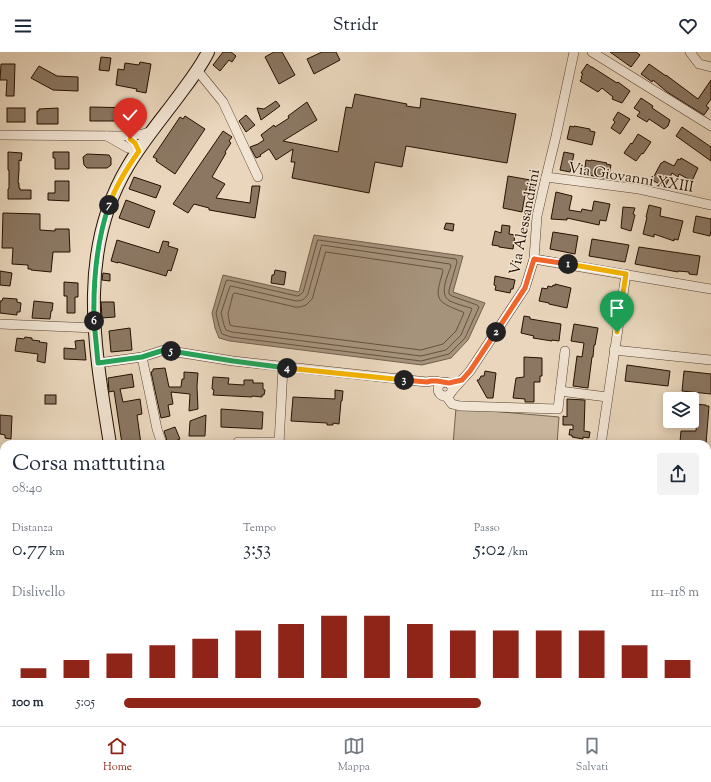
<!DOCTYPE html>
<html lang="it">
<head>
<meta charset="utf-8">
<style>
	:root { --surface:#fff; --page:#f2f2f3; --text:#1f2937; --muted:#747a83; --line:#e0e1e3; --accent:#8f2418 }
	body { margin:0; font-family:"Sorts Mill Goudy",serif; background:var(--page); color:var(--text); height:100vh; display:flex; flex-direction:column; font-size:15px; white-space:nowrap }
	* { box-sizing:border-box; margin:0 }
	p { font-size:13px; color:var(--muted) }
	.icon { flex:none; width:22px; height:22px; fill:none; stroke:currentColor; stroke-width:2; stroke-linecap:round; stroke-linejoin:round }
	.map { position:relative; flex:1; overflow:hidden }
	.panel { position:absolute; left:0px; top:388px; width:711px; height:286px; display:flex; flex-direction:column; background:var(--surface); border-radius:12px 12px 0 0; box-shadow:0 2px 10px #0003 }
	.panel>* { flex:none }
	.tools { position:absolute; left:663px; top:340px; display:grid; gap:8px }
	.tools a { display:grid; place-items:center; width:36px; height:36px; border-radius:4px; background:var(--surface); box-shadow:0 2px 10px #0003; font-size:20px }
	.pin { position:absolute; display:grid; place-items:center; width:34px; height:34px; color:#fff; margin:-41px -17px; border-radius:50% 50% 50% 0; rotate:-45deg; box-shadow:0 0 4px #0007 }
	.pin .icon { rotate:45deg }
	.km { position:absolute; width:20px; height:20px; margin:-10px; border-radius:50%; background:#222; color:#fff; font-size:11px; line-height:20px; text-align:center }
	.round { display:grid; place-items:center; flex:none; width:42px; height:42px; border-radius:4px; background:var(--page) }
	.overview { display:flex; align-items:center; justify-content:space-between; height:68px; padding:0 12px }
	h1 { font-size:22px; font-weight:600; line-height:30px }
	.metrics { display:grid; grid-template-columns:repeat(3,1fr); gap:6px; height:68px; padding:4px 12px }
	.metrics div { display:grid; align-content:center }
	.metrics b { font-size:20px; font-weight:600 }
	.metrics small { font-size:11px; font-weight:400 }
	.metrics p { font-size:11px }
	.chart { height:112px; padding:8px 12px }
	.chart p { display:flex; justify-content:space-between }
	.chart svg { width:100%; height:72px; margin-top:4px; stroke:var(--accent); stroke-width:6 }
	ul { padding:0 12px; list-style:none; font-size:13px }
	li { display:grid; grid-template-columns:64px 48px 1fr; align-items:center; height:30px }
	li i { height:10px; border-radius:5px; background:var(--accent) }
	header { display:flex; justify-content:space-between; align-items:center; height:52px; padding:0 12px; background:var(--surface); font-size:18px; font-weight:600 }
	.tab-bar { display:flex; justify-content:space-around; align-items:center; height:56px; border-top:1px solid var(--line); background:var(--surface); font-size:11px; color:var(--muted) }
	.tab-bar a { display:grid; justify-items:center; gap:2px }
	.tab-bar .on { color:var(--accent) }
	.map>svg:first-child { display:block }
	.green { fill:#c8b59c; stroke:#76634e }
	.water { fill:#a6937c; stroke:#725f4b }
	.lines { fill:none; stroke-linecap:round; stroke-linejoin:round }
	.shore { stroke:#66523e; stroke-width:1 }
	.building { fill:#8b7762; stroke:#251101 }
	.street-casing { stroke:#564230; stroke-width:10 }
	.secondary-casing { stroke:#251101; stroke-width:14 }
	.street { stroke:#f1e4d3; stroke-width:9 }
	.secondary { stroke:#f1e4d3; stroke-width:12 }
	.split-1-casing { stroke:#fff; stroke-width:8 }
	.split-2-casing { stroke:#fff; stroke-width:8 }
	.split-3-casing { stroke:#fff; stroke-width:8 }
	.split-4-casing { stroke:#fff; stroke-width:8 }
	.split-5-casing { stroke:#fff; stroke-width:8 }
	.split-6-casing { stroke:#fff; stroke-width:8 }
	.split-7-casing { stroke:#fff; stroke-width:8 }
	.split-8-casing { stroke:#fff; stroke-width:8 }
	.split-1 { stroke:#f5b400; stroke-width:5 }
	.split-2 { stroke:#f0652b; stroke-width:5 }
	.split-3 { stroke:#f0652b; stroke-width:5 }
	.split-4 { stroke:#f5b400; stroke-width:5 }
	.split-5 { stroke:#22a559; stroke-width:5 }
	.split-6 { stroke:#22a559; stroke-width:5 }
	.split-7 { stroke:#22a559; stroke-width:5 }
	.split-8 { stroke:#f5b400; stroke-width:5 }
	.labels { text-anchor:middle; stroke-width:3; stroke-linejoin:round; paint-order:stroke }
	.street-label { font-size:15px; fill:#251101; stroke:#f1e4d3 }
</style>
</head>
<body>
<header><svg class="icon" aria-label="menu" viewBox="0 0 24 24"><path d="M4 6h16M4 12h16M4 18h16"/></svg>Stridr<svg class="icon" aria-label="heart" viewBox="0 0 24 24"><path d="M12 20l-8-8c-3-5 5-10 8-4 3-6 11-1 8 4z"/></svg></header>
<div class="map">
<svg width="711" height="674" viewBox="0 0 711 674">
	<rect width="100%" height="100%" fill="#e9d6bc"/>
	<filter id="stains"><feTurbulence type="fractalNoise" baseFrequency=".005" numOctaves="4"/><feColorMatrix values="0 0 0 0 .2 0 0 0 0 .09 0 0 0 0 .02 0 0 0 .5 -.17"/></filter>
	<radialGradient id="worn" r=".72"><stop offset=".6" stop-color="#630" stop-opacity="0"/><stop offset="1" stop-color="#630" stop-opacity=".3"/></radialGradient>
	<g class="green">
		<path d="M456 356 559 365 557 392H453Z"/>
		<rect x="313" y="670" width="128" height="4"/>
	</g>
	<path class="water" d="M314 183 463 204 453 240 485 251 468 288 451 306 422 313 230 289 219 286 215 276 212 261 223 223 299 240Z"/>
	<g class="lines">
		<g class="shore">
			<path d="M318 188 456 207 457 210 449 238V242L452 244 477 253 479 255 465 286 449 302 421 309 231 285 222 282 219 274 216 261 226 229 228 228 297 244 300 243 303 240Z"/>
			<path d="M322 193 450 212 451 214C448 223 438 243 450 249 456 252 464 254 471 256L472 257 461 283 446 298 421 304 232 280 226 278 224 273 221 261 230 234H231L296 249C302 249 305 247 308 242L321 195Z"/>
			<path d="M326 200 442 217 443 219C435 247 434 249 463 260L464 261 456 279 443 292 421 298 233 274 230 273 228 262 233 242 235 241 295 255H300L306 253 312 247Z"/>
		</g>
	</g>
	<g class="building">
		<path d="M223 0H231L236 4 232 10 229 8 220 19 213 13Z"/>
		<path d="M274 0H282L295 23 279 32 265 5Z"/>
		<path d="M322 0H336L340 8 314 22 307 7Z"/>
		<path d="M610 0H636L640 3 631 15Z"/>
		<path d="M101 5 111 6 109 19 99 18Z"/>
		<path d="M140 10 151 12 146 41 136 39 137 37 116 33 118 17 124 18 125 11 139 13Z"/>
		<path d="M1 12H15L14 44H6L7 28H0Z"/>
		<path d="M587 12 591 15H592L617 31 618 30 630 39 622 51 612 47 613 45 602 36 598 40 580 29 582 26 581 25 583 22 581 21Z"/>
		<path d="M649 12 666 24V23L698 47 711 28V47L706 54 709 56 704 63 667 40 653 28 652 30 641 22Z"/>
		<path d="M39 14 57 24 78 25V39L53 38 31 26Z"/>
		<path d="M355 42 407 52 406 54 420 56 421 46 516 62 507 111 406 94 402 115 375 110 369 141 292 126 295 110H291L293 97 276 108 269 97 260 103 261 104 256 106 250 95 258 92 264 88 261 83 274 73 275 75 289 66 288 64 307 50 317 68 283 89 338 100 346 55 352 56Z"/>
		<path d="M641 46 653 54 652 56 670 68 668 74 664 77 649 67 647 70 637 64 640 60 634 56Z"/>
		<path d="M276 49 280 54 261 68 257 56 264 57Z"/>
		<path d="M90 55 139 56V71H134V73H118V69H90Z"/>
		<rect x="7" y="56" width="18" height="14"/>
		<path d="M58 56V72H37V59H39V57Z"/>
		<path d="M618 60 630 67 620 82 611 76 615 70 613 68Z"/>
		<path d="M246 63 255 73 246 80 239 69Z"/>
		<path d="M185 64 205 77 175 122 156 109 157 107 153 105 180 65 183 67Z"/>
		<path d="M570 74 574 75V74L590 77V79L595 80 592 93 567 87Z"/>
		<path d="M682 75 711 95V109L676 84Z"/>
		<path d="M223 79 232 85 229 89 231 91 225 100 226 101 212 125 225 132 216 146 250 151 252 134H260L255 166 209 158V156L194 152 188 161 173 152Z"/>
		<path d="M638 82 651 90 643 102 642 101 636 109 624 101 631 91 632 92Z"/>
		<path d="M8 100 22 101 21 109 19 108V118L18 131H19V136H20V138H31V147H8V137L9 136V118H8Z"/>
		<path d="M53 100H69V117H55V106H53Z"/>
		<path d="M564 100 574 102 570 120 560 118Z"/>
		<path d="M87 102 109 103 111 106V113L107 116H87L84 113 83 105Z"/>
		<path d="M681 106 698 116 692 129 679 122 678 125 672 121 665 135 652 128 661 111H662L664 109 674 114 678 107 680 108Z"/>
		<path d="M586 108 591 109V108L607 111 606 112 611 113 608 127 584 122Z"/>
		<path d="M508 124 536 129 534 139 526 137 522 160 503 156Z"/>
		<path d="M134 125 161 134 156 146 129 137Z"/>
		<path d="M55 129H69V149L48 148V141H55Z"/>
		<path d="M556 140 572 144 569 158 581 160 582 157 592 159 594 149 610 152 606 169 600 168 599 173 567 166V168L551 167Z"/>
		<path d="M126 148 155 159 149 176 119 166Z"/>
		<path d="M649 153 661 156 660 164 683 169 678 188 674 187V189L654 182V185L643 182 647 165H646Z"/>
		<path d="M623 155 635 156 633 162 635 163 631 179 621 176Z"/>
		<path d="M3 161 40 162V178L55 179V177H69L70 200H53L51 220 31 218V217H28V213L12 212 13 196H2Z"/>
		<path d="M696 164 711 167V178L710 184 693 180Z"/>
		<path d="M446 171 454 172 453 179 444 177Z"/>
		<path d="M502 173 510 174 509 182 515 183 513 197 499 195V194L492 193 495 179 501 181Z"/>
		<path d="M553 180 578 184 575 202 550 197Z"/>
		<path d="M592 187 629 193 625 210 589 204Z"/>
		<path d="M117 188 159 201 163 189 169 190 168 194 178 197 171 219 168 218 166 224 118 210V211L111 209Z"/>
		<path d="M639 195 700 204 697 223 689 222V220L678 219V220L635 212Z"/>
		<path d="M275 218 286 220 284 233 271 231 272 223H274Z"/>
		<path d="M0 219 12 221 10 234 0 233Z"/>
		<path d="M103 221 110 222V229L102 228Z"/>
		<path d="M495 224 515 228 513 237H511L510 241 495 238 496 234 494 233Z"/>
		<path d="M64 230 78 231V245H75V261H67V244H64Z"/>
		<path d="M555 232 571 236 567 256 549 252V251L539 249 542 236 547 237 548 234 552 235 553 233 555 234Z"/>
		<path d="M3 246 17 247V250L21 251 20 260H17V263L0 261V249H2Z"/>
		<path d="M34 249 53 251 52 259H51L50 267 32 266Z"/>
		<path d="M101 250H114L115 265 102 266Z"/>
		<path d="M524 264 530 265V267L561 272 559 289 552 288V289L533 286 534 284 521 281Z"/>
		<path d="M574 272 598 276 595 293H594L593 305H592L588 336 573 334 577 304 582 305 584 291 571 289Z"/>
		<path d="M130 276 132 298 111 300 109 279Z"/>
		<path d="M25 285 32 286V288L40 289 39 290 47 291 45 311 37 309 38 302 15 299 17 286 24 287Z"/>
		<path d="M84 288 86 308 64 307V296L76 297 75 289Z"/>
		<path d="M524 305 542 306V324H540V330H534V350H525V347L513 346 516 326 524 325Z"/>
		<path d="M627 313 670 319 668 334 625 329Z"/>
		<path d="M165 316 169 335H181L182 327H184V320L198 321 197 334 198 357 189 359 190 342 171 340 173 352 168 353 170 364 161 366 151 320 153 319V317Z"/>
		<path d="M485 319 496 321 493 346H487L477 328H479L481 324H484Z"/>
		<path d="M684 319 711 322V342L682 339Z"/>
		<path d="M132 322 134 335 120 337 123 350 140 347 142 362 137 363 141 392H122L114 339 109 340 108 326Z"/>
		<path d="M213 325 229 326 228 332 244 333V328H253V331H263V337L265 338 264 343H262V345L252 344V345L213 343 214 338 212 337Z"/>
		<path d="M335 338 343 339 342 349H341L339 372 333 371V373H327V371L291 369 293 345 335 347Z"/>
		<rect x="45" y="343" width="11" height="9"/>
		<path d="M567 347 585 348 584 379 590 380 589 386 583 385V387L572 385V383H569L570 377 573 378V373H563V364L567 365Z"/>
		<path d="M692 352 706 353V354H709L706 392H696L680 390 681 379H696L697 365H692Z"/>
		<path d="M221 357 263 360 262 377 221 375Z"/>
		<path d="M0 363 12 364 11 387 5 386V383L0 382Z"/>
		<path d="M206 363 205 384H189L190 369Z"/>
		<path d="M175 375 180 387 168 392 164 379Z"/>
	</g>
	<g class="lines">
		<defs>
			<g id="street">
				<path d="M592 0 711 74"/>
				<path d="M690 0 699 12 711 15"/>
				<path d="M197 18 223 50 258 125"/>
				<path d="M0 83 121 84 143 82 152 79"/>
				<path d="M107 84 128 96 139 99"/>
				<path d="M546 125 639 137 711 153"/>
				<path d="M534 207 711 237"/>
				<path d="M0 272 95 276"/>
				<path d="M614 298 711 308"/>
				<path d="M142 305 157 377 162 392"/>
				<path d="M98 311 142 305 164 298 233 309 427 330C433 328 437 329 443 331"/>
				<circle cx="445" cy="337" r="7"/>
				<path d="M452 339 470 319 525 236 534 207 537 164 546 125 556 84 574 0"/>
				<path d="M560 339 607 345"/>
				<path d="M446 344 452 352 460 354 558 357 565 299"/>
				<path d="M238 390H279"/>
				<path d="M279 392 283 315"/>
				<path d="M601 392 626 222"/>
				<path d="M707 463 711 460"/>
				<path d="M121 670V674"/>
				<path d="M229 670 231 674"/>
				<path d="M560 672 561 670"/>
			</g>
			<g id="secondary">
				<path d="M110 392C95 298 76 201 128 114 144 87 165 63 183 38 192 26 201 14 208 0"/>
				<path d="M0 485H4"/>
				<path d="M144 670V674"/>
			</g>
		</defs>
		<use href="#street" class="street-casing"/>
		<use href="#secondary" class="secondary-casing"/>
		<use href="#street" class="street"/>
		<use href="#secondary" class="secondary"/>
	</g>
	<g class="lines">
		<defs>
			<path id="split-1" d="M568 212 626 222 617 280"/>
			<path id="split-2" d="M496 280 525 236 534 207 568 212"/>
			<path id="split-3" d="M404 328 427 330 431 329H437L449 331 462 328 470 319 496 280"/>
			<path id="split-4" d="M287 316 404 328"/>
			<path id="split-5" d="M171 299 233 309 287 316"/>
			<path id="split-6" d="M94 269 98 311 142 305 164 298 171 299"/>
			<path id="split-7" d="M94 269C93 229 96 191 109 153"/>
			<path id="split-8" d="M109 153C116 133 127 116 139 99L135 91 130 87"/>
		</defs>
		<use href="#split-1" class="split-1-casing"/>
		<use href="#split-2" class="split-2-casing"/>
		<use href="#split-3" class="split-3-casing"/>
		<use href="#split-4" class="split-4-casing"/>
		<use href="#split-5" class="split-5-casing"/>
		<use href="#split-6" class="split-6-casing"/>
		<use href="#split-7" class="split-7-casing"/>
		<use href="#split-8" class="split-8-casing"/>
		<use href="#split-1" class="split-1"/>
		<use href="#split-2" class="split-2"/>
		<use href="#split-3" class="split-3"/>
		<use href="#split-4" class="split-4"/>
		<use href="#split-5" class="split-5"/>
		<use href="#split-6" class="split-6"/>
		<use href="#split-7" class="split-7"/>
		<use href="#split-8" class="split-8"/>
	</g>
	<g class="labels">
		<g class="street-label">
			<text transform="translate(631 125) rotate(9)" y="5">Via Giovanni XXIII</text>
			<text transform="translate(524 170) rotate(-79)" y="5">Via Alessandrini</text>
		</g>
	</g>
	<rect width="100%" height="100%" filter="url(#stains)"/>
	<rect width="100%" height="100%" fill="url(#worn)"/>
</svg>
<div class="tools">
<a><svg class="icon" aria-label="layers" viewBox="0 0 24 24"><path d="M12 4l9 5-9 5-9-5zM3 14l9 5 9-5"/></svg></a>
</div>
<div class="pin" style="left:617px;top:280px;background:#1e9e55"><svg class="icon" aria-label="arrive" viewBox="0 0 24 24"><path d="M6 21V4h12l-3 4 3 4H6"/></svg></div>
<div class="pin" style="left:130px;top:87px;background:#d93025"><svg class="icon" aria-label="check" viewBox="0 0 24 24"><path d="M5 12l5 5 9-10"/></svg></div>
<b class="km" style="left:568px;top:212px">1</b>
<b class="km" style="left:496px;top:280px">2</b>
<b class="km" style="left:404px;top:328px">3</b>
<b class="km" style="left:287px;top:316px">4</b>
<b class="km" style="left:171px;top:299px">5</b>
<b class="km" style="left:94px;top:269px">6</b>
<b class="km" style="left:109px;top:153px">7</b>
<section class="panel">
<div class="overview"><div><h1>Corsa mattutina</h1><p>08:40</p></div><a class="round"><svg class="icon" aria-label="share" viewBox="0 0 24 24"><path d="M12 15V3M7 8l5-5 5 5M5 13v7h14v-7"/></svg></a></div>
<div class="metrics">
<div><p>Distanza</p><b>0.77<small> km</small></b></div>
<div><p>Tempo</p><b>3:53</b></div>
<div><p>Passo</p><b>5:02<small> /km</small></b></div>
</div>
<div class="chart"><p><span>Dislivello</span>111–118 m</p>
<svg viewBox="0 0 160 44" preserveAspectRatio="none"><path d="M5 44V38M15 44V33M25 44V29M35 44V24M45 44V20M55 44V15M65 44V11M75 44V6M85 44V6M95 44V11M105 44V15M115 44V15M125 44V15M135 44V15M145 44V24M155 44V33"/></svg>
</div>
<ul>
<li><b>100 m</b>5:05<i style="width:62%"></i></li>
</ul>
</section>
</div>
<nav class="tab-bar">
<a class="on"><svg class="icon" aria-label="home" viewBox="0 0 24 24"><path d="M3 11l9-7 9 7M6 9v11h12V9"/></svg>Home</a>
<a><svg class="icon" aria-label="map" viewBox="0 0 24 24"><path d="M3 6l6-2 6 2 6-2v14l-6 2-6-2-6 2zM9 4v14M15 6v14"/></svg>Mappa</a>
<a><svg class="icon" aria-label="saved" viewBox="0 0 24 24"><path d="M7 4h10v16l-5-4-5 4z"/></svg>Salvati</a>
</nav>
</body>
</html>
